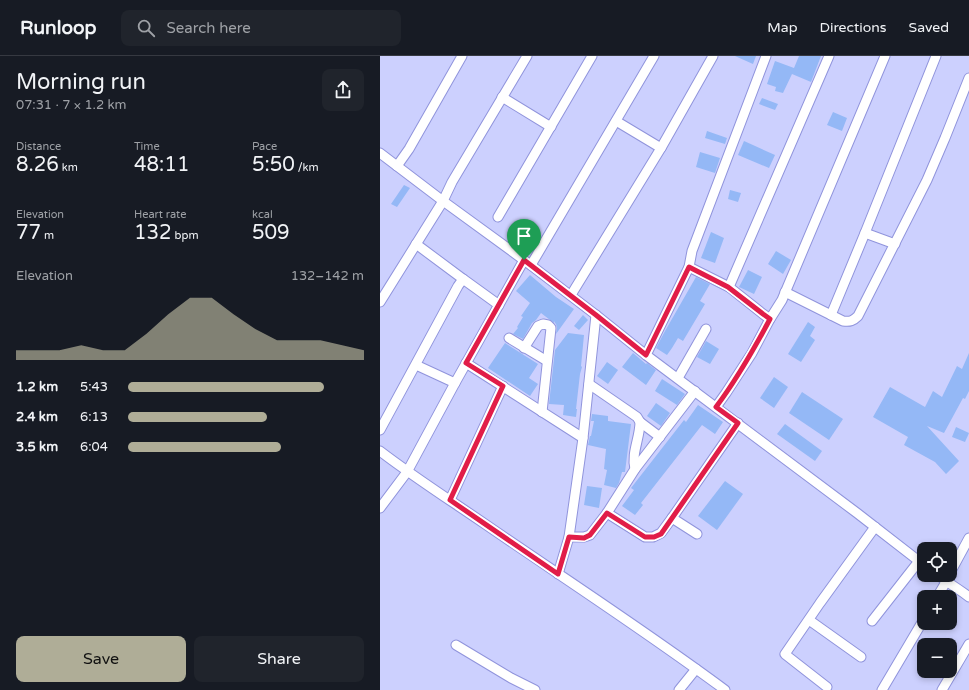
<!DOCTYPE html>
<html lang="en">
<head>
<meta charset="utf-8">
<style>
	:root { --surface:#171b24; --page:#20242c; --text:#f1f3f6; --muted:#9ea1a6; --line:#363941; --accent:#afad97 }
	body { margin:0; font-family:"Varela Round",sans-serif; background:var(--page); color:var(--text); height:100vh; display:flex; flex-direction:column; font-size:15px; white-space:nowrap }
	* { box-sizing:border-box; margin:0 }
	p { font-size:13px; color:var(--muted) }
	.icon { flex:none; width:22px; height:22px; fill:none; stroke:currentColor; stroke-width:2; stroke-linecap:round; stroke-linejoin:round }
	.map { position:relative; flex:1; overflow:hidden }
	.details { display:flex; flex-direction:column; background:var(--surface); width:380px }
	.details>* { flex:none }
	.fabs { position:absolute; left:537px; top:486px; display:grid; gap:8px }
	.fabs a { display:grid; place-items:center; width:40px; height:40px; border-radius:8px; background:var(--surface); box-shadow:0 2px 6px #0003; font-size:20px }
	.pin { position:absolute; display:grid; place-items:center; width:34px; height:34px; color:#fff; margin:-41px -17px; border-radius:50% 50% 50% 0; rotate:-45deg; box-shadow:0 0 4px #0007 }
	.pin .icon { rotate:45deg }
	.round { display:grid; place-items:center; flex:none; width:42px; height:42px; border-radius:8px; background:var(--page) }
	.overview { display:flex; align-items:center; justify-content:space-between; height:68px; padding:0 16px }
	h1 { font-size:22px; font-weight:600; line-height:30px }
	.metrics { display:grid; grid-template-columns:repeat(3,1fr); gap:6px; height:68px; padding:4px 16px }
	.metrics div { display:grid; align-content:center }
	.metrics b { font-size:20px; font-weight:600 }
	.metrics small { font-size:11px; font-weight:400 }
	.metrics p { font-size:11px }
	.chart { height:112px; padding:8px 16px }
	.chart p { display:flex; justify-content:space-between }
	.chart svg { width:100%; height:72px; margin-top:4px; fill:var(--accent); opacity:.7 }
	.cta { display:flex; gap:8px; margin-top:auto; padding:8px 16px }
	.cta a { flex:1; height:46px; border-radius:8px; background:var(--accent); color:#111; font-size:16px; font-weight:600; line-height:46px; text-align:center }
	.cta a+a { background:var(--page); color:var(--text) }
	ul { padding:0 16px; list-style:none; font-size:13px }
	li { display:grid; grid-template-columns:64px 48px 1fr; align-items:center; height:30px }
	li i { height:10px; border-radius:5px; background:var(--accent) }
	header { display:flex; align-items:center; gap:24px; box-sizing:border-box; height:56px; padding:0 20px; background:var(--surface); border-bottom:1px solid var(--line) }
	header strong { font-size:19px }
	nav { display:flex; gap:22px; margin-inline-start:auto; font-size:14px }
	.search { width:280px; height:36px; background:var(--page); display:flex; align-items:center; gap:10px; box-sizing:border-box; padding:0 14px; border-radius:8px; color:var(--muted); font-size:15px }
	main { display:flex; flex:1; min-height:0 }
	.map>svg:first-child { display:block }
	.building { fill:#94b8f6 }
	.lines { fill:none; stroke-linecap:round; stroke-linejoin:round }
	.minor-casing { stroke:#9094dc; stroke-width:11 }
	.minor { stroke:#fff; stroke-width:9 }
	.route-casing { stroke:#fff; stroke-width:8 }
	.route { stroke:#e11d48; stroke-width:5 }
</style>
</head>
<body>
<header>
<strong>Runloop</strong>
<div class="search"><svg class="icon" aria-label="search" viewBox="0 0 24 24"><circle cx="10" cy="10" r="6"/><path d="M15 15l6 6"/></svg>Search here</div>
<nav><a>Map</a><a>Directions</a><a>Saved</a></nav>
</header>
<main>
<section class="details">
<div class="overview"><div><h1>Morning run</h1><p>07:31 · 7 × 1.2 km</p></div><a class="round"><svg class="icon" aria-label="share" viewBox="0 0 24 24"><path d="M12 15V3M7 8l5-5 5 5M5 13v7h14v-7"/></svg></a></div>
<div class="metrics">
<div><p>Distance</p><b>8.26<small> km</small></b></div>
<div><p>Time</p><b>48:11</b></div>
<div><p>Pace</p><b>5:50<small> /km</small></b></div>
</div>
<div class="metrics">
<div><p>Elevation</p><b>77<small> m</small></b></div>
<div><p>Heart rate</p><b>132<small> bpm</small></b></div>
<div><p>kcal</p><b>509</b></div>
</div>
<div class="chart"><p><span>Elevation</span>132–142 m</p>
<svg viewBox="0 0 160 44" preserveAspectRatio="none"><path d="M0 44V38L10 38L20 38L30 35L40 38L50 38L60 28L70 16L80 6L90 6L100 16L110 25L120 32L130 32L140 32L150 35L160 38V44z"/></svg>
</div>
<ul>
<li><b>1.2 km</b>5:43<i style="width:83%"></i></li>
<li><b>2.4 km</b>6:13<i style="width:59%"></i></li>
<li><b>3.5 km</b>6:04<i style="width:65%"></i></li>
</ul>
<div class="cta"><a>Save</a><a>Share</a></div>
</section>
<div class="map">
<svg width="589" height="634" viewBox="0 0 589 634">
	<rect width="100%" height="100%" fill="#ccd0fe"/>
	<g class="building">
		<path d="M355 0H376L373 8Z"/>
		<path d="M419 0H441L431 26 412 18 403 37 395 35 396 31 387 28 395 5 414 12Z"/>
		<path d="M382 42 398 48 395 54 379 48Z"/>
		<path d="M453 56 467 62 462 75 447 69Z"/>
		<path d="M327 75 347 82 345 88 325 82Z"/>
		<path d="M364 85 395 99 389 112 358 99Z"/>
		<path d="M320 96 340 102 335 117 316 111Z"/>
		<path d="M24 129 30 132 17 151 11 148Z"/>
		<path d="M350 134 361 137 358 146 348 143Z"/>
		<path d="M331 176 344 182 335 207 321 202Z"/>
		<path d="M396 195 411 204 403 218 388 208Z"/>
		<path d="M368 214 382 221 374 238 359 231Z"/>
		<path d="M150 219 176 241 194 253 176 278 177 272 176 268 175 267V265L174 267 161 257 156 264 152 267 143 283 133 278 138 272 137 271 143 261 141 260 150 247 136 235Z"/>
		<path d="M316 221 330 228 320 245 325 248 303 285 298 282 292 292 287 299 276 292 285 275Z"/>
		<path d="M203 259 208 264 199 274 194 270Z"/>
		<path d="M428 266 435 271 430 280 435 284 421 306 408 298Z"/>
		<path d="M188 277 204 279 201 310 202 311 200 318 196 353H197L196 361 183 359 184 349 169 348 175 294Z"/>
		<path d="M326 285 339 293 330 308 317 301Z"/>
		<path d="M125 287 158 308 149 322 158 328 150 340 108 312Z"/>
		<path d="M253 297 266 308 267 307 276 314 266 329 242 311Z"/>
		<path d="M589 297V335L585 343 583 342 564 377 547 370 579 405 566 418 555 406 524 389 528 381 493 361 510 331 545 351 553 335 562 341 577 310 582 313Z"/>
		<path d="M227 306 238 314 228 328 217 320Z"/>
		<path d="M394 321 408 331 394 352 380 342Z"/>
		<path d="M282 323 305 338 297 349 275 335Z"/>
		<path d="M422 336 463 363 449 384 409 357Z"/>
		<path d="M276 347 290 357 281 370 267 360Z"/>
		<path d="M318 349 343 366 335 378 322 369 261 447 263 449 255 459 242 450 254 434 251 432 304 364 306 366Z"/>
		<path d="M212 358 228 360V365L251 368 245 416H242L239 427 236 432 224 429 227 414 224 413 226 393 208 389 210 380H211L214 365H211Z"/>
		<path d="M405 368 442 395 435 405 397 378Z"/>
		<path d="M576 371 589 377 585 386 572 381Z"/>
		<path d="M345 425 363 438 337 474 318 460Z"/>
		<path d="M207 430 222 432 219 452 204 449Z"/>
	</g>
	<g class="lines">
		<defs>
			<g id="minor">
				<path d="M122 41 171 71"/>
				<path d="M236 65 281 92"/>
				<path d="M0 97 63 145 144 204 216 259 266 299 477 457 544 509"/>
				<path d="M17 110 29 93 82 0"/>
				<path d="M118 161 212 0"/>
				<path d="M485 177 515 188"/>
				<path d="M151 209 274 0"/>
				<path d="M309 211 349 231 383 258 390 263"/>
				<path d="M83 223 119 249"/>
				<path d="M349 231 449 0"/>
				<path d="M405 236 463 265C470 266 473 265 478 260L547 124 565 82 589 22"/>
				<path d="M191 239 281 92 333 0"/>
				<path d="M0 246 63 145 72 126 147 0"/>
				<path d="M451 259 485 177 556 0"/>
				<path d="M129 282 167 305"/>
				<path d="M144 292 158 270 163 268 168 269 171 272 162 356"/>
				<path d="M266 299 309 211 312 195 386 0"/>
				<path d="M86 307 203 382"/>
				<path d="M36 309 75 327"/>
				<path d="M298 322 326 273"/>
				<path d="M209 328 257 361 260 366C260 382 251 397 255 413"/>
				<path d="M336 351 346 337 372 297 390 263 402 244 505 0"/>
				<path d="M260 366 280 381"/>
				<path d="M0 374 78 230 83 223 36 188"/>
				<path d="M0 395C34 421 70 444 105 468 185 523 267 576 345 634"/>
				<path d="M70 444 123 330"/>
				<path d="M0 452 27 416 75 327 144 204"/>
				<path d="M227 457 265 481H273L281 477 292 462"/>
				<path d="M317 478 292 462 358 367"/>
				<path d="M189 481H204L210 479 227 457 255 413 315 335"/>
				<path d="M570 517 589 482"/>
				<path d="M178 518 189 481 203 382 216 259"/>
				<path d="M558 519C568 527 579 533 589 541"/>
				<path d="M557 541 566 526 568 520"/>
				<path d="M429 564 481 601"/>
				<path d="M492 565 539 505"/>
				<path d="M76 589 131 622 155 634"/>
				<path d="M447 631 406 599 405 598 440 547 495 471"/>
				<path d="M299 634 316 613"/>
				<path d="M502 634 544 563"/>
				<path d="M562 634 589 588"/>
			</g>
		</defs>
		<use href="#minor" class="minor-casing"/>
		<use href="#minor" class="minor"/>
	</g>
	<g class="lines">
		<defs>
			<path id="route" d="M144 204 216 259 266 299 309 211 348 231 383 258 390 263C374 293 357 323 336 351L358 367 281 478 274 481H265L227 457 210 479 204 482 189 481 178 518 70 444 123 330 86 307Z"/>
		</defs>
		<use href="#route" class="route-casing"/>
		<use href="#route" class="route"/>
	</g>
</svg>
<div class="fabs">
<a><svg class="icon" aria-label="locate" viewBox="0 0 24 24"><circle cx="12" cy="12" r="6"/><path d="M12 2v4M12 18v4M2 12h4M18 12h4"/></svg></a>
<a>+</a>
<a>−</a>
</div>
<div class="pin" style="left:144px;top:204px;background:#1e9e55"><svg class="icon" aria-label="arrive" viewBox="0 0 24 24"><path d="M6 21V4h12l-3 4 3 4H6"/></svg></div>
</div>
</main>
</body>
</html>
